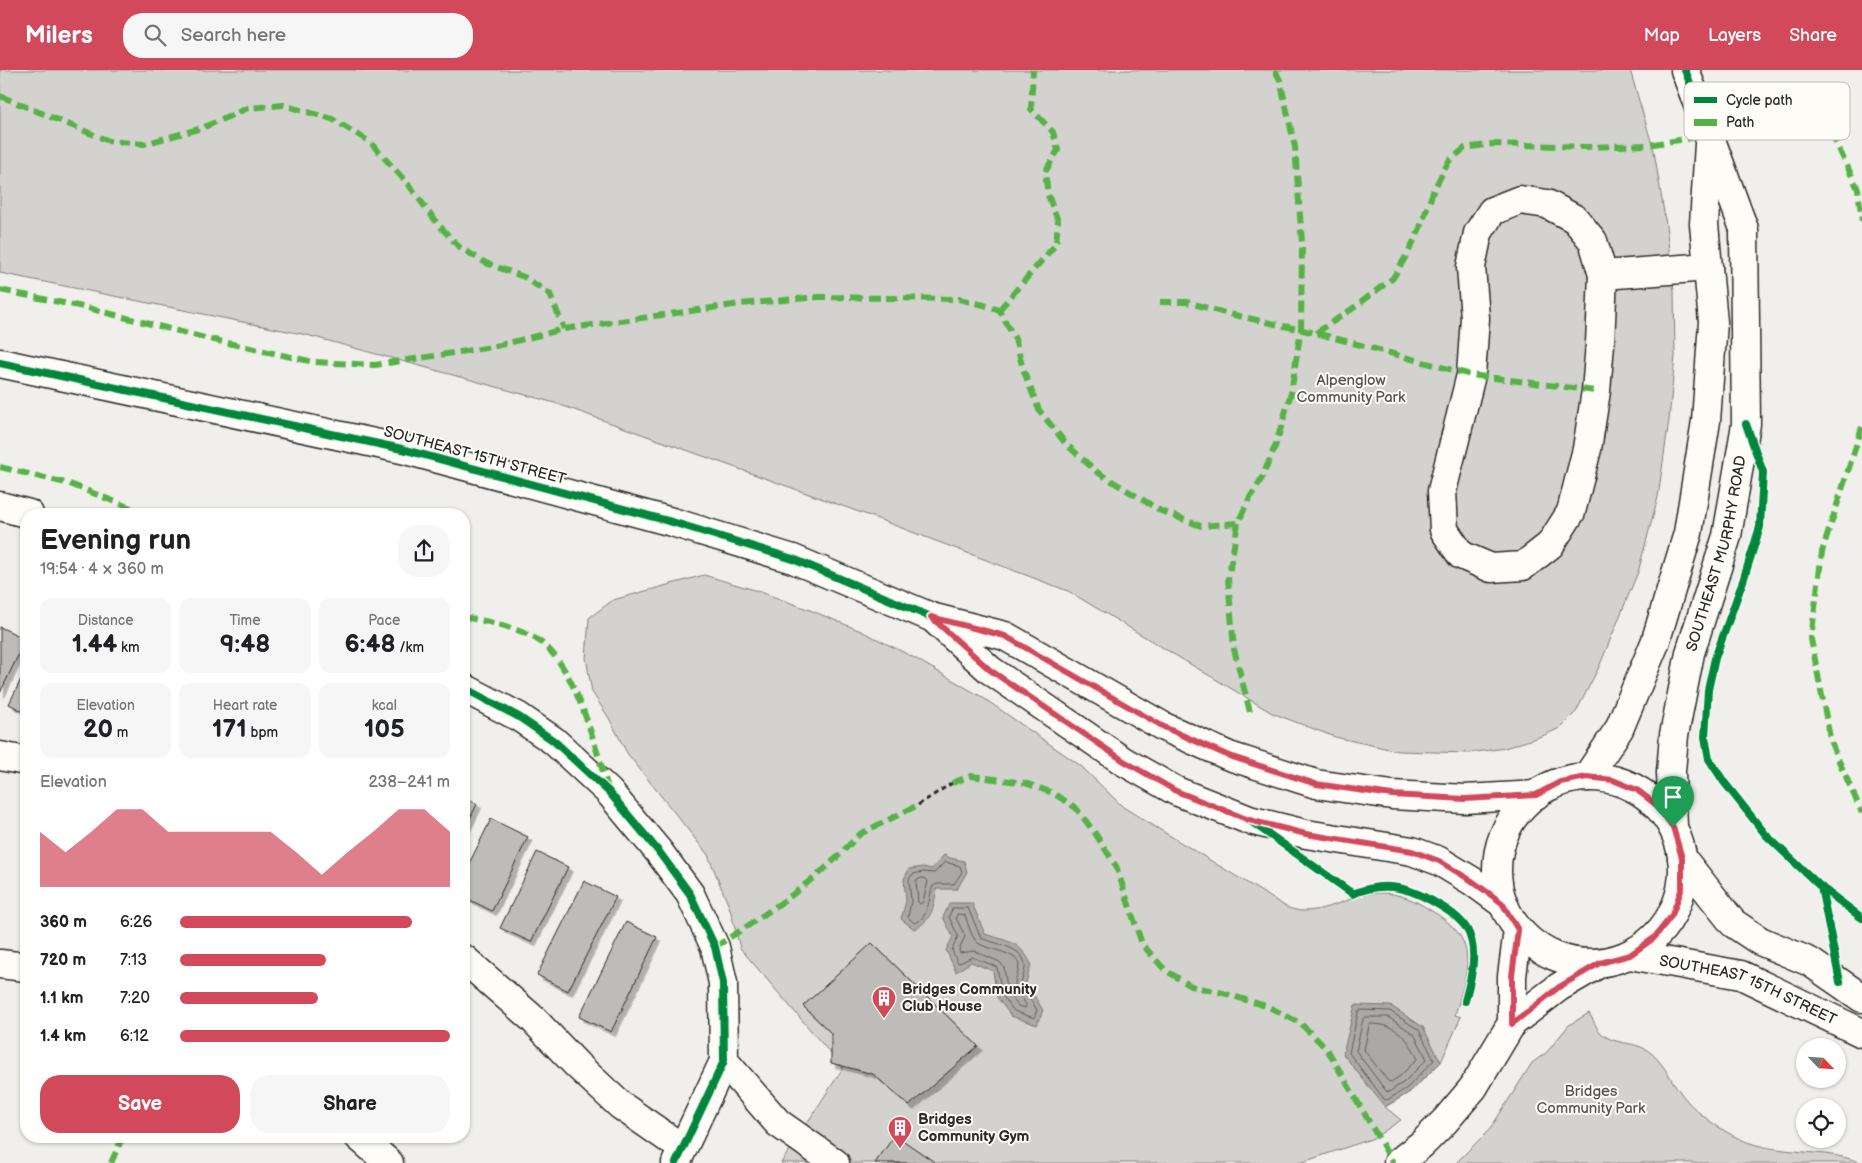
<!DOCTYPE html>
<html lang="en">
<head>
<meta charset="utf-8">
<style>
	:root { --surface:#fff; --page:#f6f6f6; --text:#202124; --muted:#757577; --accent:#d1495b }
	body { margin:0; font-family:"Balsamiq Sans",sans-serif; background:var(--page); color:var(--text); height:100vh; display:flex; flex-direction:column; font-size:19px; white-space:nowrap }
	* { box-sizing:border-box; margin:0 }
	p { font-size:16px; color:var(--muted) }
	.icon { flex:none; width:28px; height:28px; fill:none; stroke:currentColor; stroke-width:2; stroke-linecap:round; stroke-linejoin:round }
	.map { position:relative; flex:1; overflow:hidden }
	.panel { position:absolute; left:20px; top:438px; width:450px; height:635px; display:flex; flex-direction:column; background:var(--surface); border-radius:20px; box-shadow:0 1px 4px #0004 }
	.panel>* { flex:none }
	.needle { width:32px; rotate:115deg }
	.controls { position:absolute; left:1796px; top:968px; display:grid; gap:10px }
	.controls a { display:grid; place-items:center; width:50px; height:50px; border-radius:50%; background:var(--surface); box-shadow:0 1px 4px #0004; font-size:25px }
	.pin { position:absolute; display:grid; place-items:center; width:42px; height:42px; color:#fff; margin:-51px -21px; border-radius:50% 50% 50% 0; rotate:-45deg; box-shadow:0 0 5px #0007 }
	.pin .icon { rotate:45deg }
	.round { display:grid; place-items:center; flex:none; width:52px; height:52px; border-radius:20px; background:var(--page) }
	.overview { display:flex; align-items:center; justify-content:space-between; height:85px; padding:0 20px }
	h1 { font-size:28px; font-weight:700; line-height:38px }
	.metrics { display:grid; grid-template-columns:repeat(3,1fr); gap:8px; height:85px; padding:5px 20px }
	.metrics div { display:grid; align-content:center; border-radius:12px; background:var(--page); text-align:center }
	.metrics b { font-size:25px; font-weight:700 }
	.metrics small { font-size:14px; font-weight:400 }
	.metrics p { font-size:14px }
	.chart { height:140px; padding:10px 20px }
	.chart p { display:flex; justify-content:space-between }
	.chart svg { width:100%; height:90px; margin-top:5px; fill:var(--accent); opacity:.7 }
	.button { display:flex; gap:10px; margin-top:auto; padding:10px 20px }
	.button a { flex:1; height:58px; border-radius:20px; background:var(--accent); color:#fff; font-size:20px; font-weight:700; line-height:58px; text-align:center }
	.button a+a { background:var(--page); color:var(--text) }
	ul { padding:0 20px; list-style:none; font-size:16px }
	li { display:grid; grid-template-columns:80px 60px 1fr; align-items:center; height:38px }
	li i { height:12px; border-radius:6px; background:var(--accent) }
	header { display:flex; align-items:center; gap:30px; box-sizing:border-box; height:70px; padding:0 25px; background:var(--accent); color:#fff }
	header strong { font-size:24px }
	nav { display:flex; gap:28px; margin-inline-start:auto; font-size:18px }
	.search { width:350px; height:45px; background:var(--page); display:flex; align-items:center; gap:12px; box-sizing:border-box; padding:0 18px; border-radius:20px; color:var(--muted); font-size:19px }
	.map>svg:first-child { display:block }
	.green { fill:#d3d2cf; stroke:#7f7e7d }
	.water { fill:#aaa9a7; stroke:#777775 }
	.lines { fill:none; stroke-linecap:round; stroke-linejoin:round }
	.shore { stroke:#5e5d5d; stroke-width:1 }
	.building { fill:#bdbcb8; stroke:#2b2b2b; filter:url(#shadow) }
	.minor-casing { stroke:#2b2b2b; stroke-width:31 }
	.major-casing { stroke:#2b2b2b; stroke-width:31 }
	.path { stroke:#2b2b2b; stroke-width:3; stroke-dasharray:5 4; stroke-linecap:butt }
	.minor { stroke:#fdfcf7; stroke-width:28 }
	.major { stroke:#fdfcf7; stroke-width:28 }
	.quiet { stroke:#56b246; stroke-width:6; stroke-dasharray:12 6; stroke-linecap:butt }
	.cycleway-casing { stroke:#fdfcf7; stroke-width:11 }
	.cycleway { stroke:#00873e; stroke-width:8 }
	.route-casing { stroke:#fff; stroke-width:10 }
	.route { stroke:#d1495b; stroke-width:6 }
	.labels { text-anchor:middle; stroke-width:4; stroke-linejoin:round; paint-order:stroke }
	.park-label { font-size:15px; fill:#555554; stroke:#fdfcf7 }
	.street-label { font-size:15px; fill:#2b2b2b; stroke:#fdfcf7 }
	.poi-label { font-size:15px; font-weight:bold; fill:#2b2b2b; stroke:#fdfcf7; text-anchor:start }
	.key { fill:#fdfcf7; stroke:#bebdba; stroke-width:1 }
	.key-label { font-size:14px; fill:#2b2b2b }
</style>
</head>
<body>
<header>
<strong>Milers</strong>
<div class="search"><svg class="icon" aria-label="search" viewBox="0 0 24 24"><circle cx="10" cy="10" r="6"/><path d="M15 15l6 6"/></svg>Search here</div>
<nav><a>Map</a><a>Layers</a><a>Share</a></nav>
</header>
<div class="map">
<svg width="1862" height="1093" viewBox="0 0 1862 1093">
	<defs>
		<filter id="shadow"><feDropShadow dx="4.5" dy="4.5" stdDeviation="0" flood-color="#0004"/></filter>
	</defs>
	<rect width="100%" height="100%" fill="#f0efeb"/>
	<filter id="ink" filterUnits="userSpaceOnUse"><feTurbulence type="fractalNoise" baseFrequency=".02" numOctaves="2"/><feDisplacementMap in="SourceGraphic" scale="10" xChannelSelector="R" yChannelSelector="G"/><feConvolveMatrix kernelMatrix="1 2 1 2 8 2 1 2 1" color-interpolation-filters="sRGB"/></filter>
	<g filter="url(#ink)">
		<g class="green">
			<path d="M0 0H1630L1654 81 1666 155 1674 221 1675 286 1669 350 1658 427 1638 502 1599 597 1576 642 1560 658 1542 666 1505 678 1469 683 1398 681 1335 667 1272 643 1068 521 862 443 555 333 307 265 0 203Z"/>
			<path d="M704 505 758 521 810 540 861 561 911 586 982 627 1081 696 1123 737 1288 838C1292 839 1298 841 1302 841 1329 842 1354 823 1380 823 1399 823 1415 830 1430 840 1480 869 1469 896 1455 945L1461 947 1441 992 1410 1022 1385 1037 1401 1050 1374 1068 1300 1093H781L843 998 740 878 730 839 708 785 627 683 609 648 592 622 586 588 589 548 613 530Z"/>
			<path d="M1589 943C1593 949 1596 958 1601 963 1613 975 1633 971 1647 980 1662 990 1669 1007 1680 1022 1692 1039 1713 1055 1732 1065 1772 1088 1821 1076 1862 1093H1456L1490 1059 1532 993 1547 982 1569 955Z"/>
		</g>
		<g class="water">
			<path d="M944 785 950 788 964 791 967 802 957 819H936C935 836 931 852 914 859L901 849 906 831 904 809 909 799 923 797 932 799Z"/>
			<path d="M950 833H972L985 864C1007 871 1021 872 1031 894L1026 913 1043 940 1037 955 1011 946 997 927 993 901 971 892 956 902 946 880 953 867 943 847Z"/>
			<path d="M1355 935 1391 936 1423 957 1441 992 1410 1022 1385 1037 1343 984Z"/>
		</g>
		<g class="lines">
			<g class="shore">
				<path d="M945 792 960 796 962 802 954 814H937L933 816C928 827 930 849 914 853L908 847 911 831 909 809 913 804 923 802 934 803Z"/>
				<path d="M922 808 926 809 928 811 923 832 920 834 918 832 916 811Z"/>
				<path d="M953 838H968L981 868C994 874 1022 876 1025 894 1026 900 1022 908 1021 914L1037 940 1034 948 1014 941 1002 925 997 897 972 887 960 893 957 892 952 880 958 866 949 847Z"/>
				<path d="M958 844 965 845C968 853 970 864 976 871 984 881 1018 880 1019 896 1019 902 1015 908 1015 915L1026 935 1025 938 1018 936 1008 923 1004 898 1000 892 974 881 960 883 959 880 965 866 956 848Z"/>
				<path d="M1361 940 1390 941 1419 960 1434 990 1407 1018 1387 1030 1384 1029 1349 983 1358 942Z"/>
				<path d="M1365 947H1388L1414 964 1427 989 1404 1012 1389 1022 1386 1021 1356 981 1363 949Z"/>
				<path d="M1371 954C1395 954 1407 966 1417 987V989L1399 1007 1391 1012 1388 1011 1364 980 1369 956Z"/>
			</g>
		</g>
		<g class="building">
			<path d="M0 557 26 569 0 623Z"/>
			<path d="M26 599V643L9 634Z"/>
			<path d="M464 727 477 734 464 761Z"/>
			<path d="M491 749 528 767 492 841 464 827V804Z"/>
			<path d="M537 782 568 797 531 872 500 858Z"/>
			<path d="M584 811 616 827 568 921 537 905Z"/>
			<path d="M626 852 657 867 611 962 579 947Z"/>
			<path d="M872 873 978 976 909 1036 873 1004 831 993V963L803 936Z"/>
			<path d="M895 1065 936 1093H875Z"/>
		</g>
		<g class="lines">
			<defs>
				<g id="minor">
					<path d="M1520 130 1547 134 1575 149 1593 171 1603 205 1600 274 1596 321 1587 379 1571 442 1550 475 1523 496 1491 498 1461 485 1444 460 1442 421 1471 305 1475 248 1471 197 1478 163 1492 141Z"/>
					<path d="M1603 205 1708 197"/>
					<path d="M0 436 29 444"/>
					<path d="M464 618 519 647 554 671 609 722 659 782 690 824 715 877 723 913 724 991 676 1093"/>
					<path d="M0 686 26 691"/>
					<path d="M464 889 533 949 577 995 620 1035 682 1078"/>
					<path d="M0 894 26 897"/>
					<path d="M1512 953V906L1518 860"/>
					<path d="M724 991 778 1053 835 1093"/>
					<path d="M358 1066 389 1093"/>
					<path d="M1398 1093 1422 1074 1445 1051 1473 1018 1512 953 1559 917 1600 893"/>
				</g>
				<g id="major">
					<path d="M0 293 402 379 672 452 793 489 931 547 1005 566 1164 657 1229 686 1316 714 1392 725 1465 729 1536 725"/>
					<path d="M934 549 990 600 1123 691 1176 721 1249 750 1306 764 1412 781 1439 791 1472 811 1502 833"/>
					<path d="M1587 707 1619 659 1655 573 1688 463 1706 351 1713 252 1704 154 1709 74"/>
					<circle cx="1590" cy="800" r="93"/>
					<path id="s1" d="M1673 757 1671 702 1674 665 1690 583 1727 466 1746 354 1744 159 1685 0"/>
					<path d="M1682 788 1733 853 1760 871 1810 892 1862 928"/>
					<path id="s2" d="M1630 885 1741 905 1862 963"/>
				</g>
			</defs>
			<use href="#minor" class="minor-casing"/>
			<use href="#major" class="major-casing"/>
			<path class="path" d="M918 735 952 713"/>
			<use href="#minor" class="minor"/>
			<use href="#major" class="major"/>
			<g class="quiet">
				<path d="M1793 25 1829 58 1858 119 1862 151"/>
				<path d="M0 26 109 71 144 74 202 58 248 38 283 35 332 49 370 72 408 114 438 154 459 177 486 193 524 207 550 224 564 259"/>
				<path d="M0 220 88 238 205 268 314 292 375 295 492 277 564 259 740 234 819 227 959 229 984 235 999 240 1015 269 1023 299 1039 340 1066 374 1097 402 1161 441 1201 456 1238 453 1249 429 1262 408 1276 374 1291 323 1301 259 1302 173 1295 77 1280 10 1275 0"/>
				<path d="M1160 232H1187L1225 243 1316 263 1471 305 1596 321"/>
				<path d="M999 240 1056 174 1058 151 1048 125 1045 102 1058 80 1053 62 1031 39 1033 0"/>
				<path d="M1316 263 1352 239 1393 208 1408 183 1420 158 1434 119 1449 91 1465 78 1493 74 1587 77 1648 75 1710 65"/>
				<path d="M1862 357 1822 482 1811 569 1831 673 1862 743"/>
				<path d="M0 397 70 414 146 444"/>
				<path d="M1238 453 1228 509 1234 579 1251 646"/>
				<path d="M464 547C489 552 514 556 536 569 576 593 594 675 608 718"/>
				<path d="M952 713 971 706 1025 713 1053 723 1076 738 1095 763 1116 796 1142 874 1165 900 1191 916 1223 923 1269 937 1300 953 1327 979 1393 1093"/>
				<path d="M715 877 752 853 792 825 828 796 860 764 918 735"/>
				<path d="M111 1093 123 1066"/>
			</g>
			<defs>
				<g id="cycleway">
					<path d="M1685 0 1710 65"/>
					<path d="M0 293 402 379 672 452 793 489 931 547"/>
					<path d="M1746 354 1763 402 1760 457 1743 511 1715 588 1708 620 1705 667 1709 689 1724 712 1766 765 1821 817 1862 848"/>
					<path d="M464 618 519 647 554 671 609 722 659 782 690 824 715 877 723 913 724 991 676 1093"/>
					<path d="M1249 750 1353 824C1387 809 1414 819 1444 838 1452 843 1462 851 1467 859 1479 882 1471 908 1465 931"/>
					<path d="M1821 817 1840 912"/>
				</g>
			</defs>
			<use href="#cycleway" class="cycleway-casing"/>
			<use href="#cycleway" class="cycleway"/>
		</g>
	</g>
	<g class="lines" filter="url(#ink)">
		<defs>
			<path id="route" d="M931 547 1005 566 1164 657 1229 686 1316 714 1392 725 1465 729 1536 725 1560 712 1587 707 1613 710 1637 720 1658 736 1673 757 1682 788V818L1672 845 1654 868 1630 885 1600 893 1559 917 1512 954V906L1518 860 1502 833 1472 811 1439 791 1412 781 1306 764 1249 750 1176 721 1124 691 990 600Z"/>
		</defs>
		<use href="#route" class="route-casing"/>
		<use href="#route" class="route"/>
	</g>
	<defs>
		<symbol id="building-pin" viewBox="-11 -11 22 30"><path d="M0 17L-7.5 6A9.5 9.5 0 1 1 7.5 6Z" fill="#d1495b" stroke="#fdfcf7"/><path d="M-4-6H4V6H1V3H-1V6H-4ZM-2.5-4.3h1.7v1.8h-1.7ZM.8-4.3h1.7v1.8H.8ZM-2.5-1h1.7V.8h-1.7ZM.8-1h1.7V.8H.8Z" fill="#fff"/></symbol>
	</defs>
	<g fill-rule="evenodd">
		<use href="#building-pin" x="870" y="914" width="28" height="38"/>
		<use href="#building-pin" x="886" y="1044" width="28" height="38"/>
	</g>
	<g class="labels">
		<g class="park-label">
			<text x="1351" y="315">Alpenglow<tspan x="1351" dy="17">Community Park</tspan></text>
			<text x="1591" y="1026">Bridges<tspan x="1591" dy="17">Community Park</tspan></text>
		</g>
		<g class="street-label">
			<text transform="translate(475 385) rotate(15)" y="5">SOUTHEAST 15TH STREET</text>
			<text dy="5" stroke="none"><textPath href="#s1" startOffset="279">SOUTHEAST MURPHY ROAD</textPath></text>
			<text dy="5" stroke="none"><textPath href="#s2" startOffset="124">SOUTHEAST 15TH STREET</textPath></text>
		</g>
		<g class="poi-label">
			<text x="902" y="924">Bridges Community<tspan x="902" dy="17">Club House</tspan></text>
			<text x="918" y="1054">Bridges<tspan x="918" dy="17">Community Gym</tspan></text>
		</g>
	</g>
	<rect x="1684" y="12" width="166" height="58" rx="8" class="key"/>
	<rect x="1694" y="27" width="23" height="6" fill="#00873e"/>
	<rect x="1694" y="49" width="23" height="7" fill="#56b246"/>
	<g class="key-label">
		<text x="1726" y="35">Cycle path</text>
		<text x="1726" y="57">Path</text>
	</g>
</svg>
<div class="controls">
<a><svg class="needle" viewBox="-14 -14 28 28"><path d="M0-13l5 13h-10z" fill="#e53935"/><path d="M0 13l5-13h-10z" fill="#757577"/></svg></a>
<a><svg class="icon" aria-label="locate" viewBox="0 0 24 24"><circle cx="12" cy="12" r="6"/><path d="M12 2v4M12 18v4M2 12h4M18 12h4"/></svg></a>
</div>
<div class="pin" style="left:1673px;top:757px;background:#1e9e55"><svg class="icon" aria-label="arrive" viewBox="0 0 24 24"><path d="M6 21V4h12l-3 4 3 4H6"/></svg></div>
<section class="panel">
<div class="overview"><div><h1>Evening run</h1><p>19:54 · 4 × 360 m</p></div><a class="round"><svg class="icon" aria-label="share" viewBox="0 0 24 24"><path d="M12 15V3M7 8l5-5 5 5M5 13v7h14v-7"/></svg></a></div>
<div class="metrics">
<div><p>Distance</p><b>1.44<small> km</small></b></div>
<div><p>Time</p><b>9:48</b></div>
<div><p>Pace</p><b>6:48<small> /km</small></b></div>
</div>
<div class="metrics">
<div><p>Elevation</p><b>20<small> m</small></b></div>
<div><p>Heart rate</p><b>171<small> bpm</small></b></div>
<div><p>kcal</p><b>105</b></div>
</div>
<div class="chart"><p><span>Elevation</span>238–241 m</p>
<svg viewBox="0 0 160 44" preserveAspectRatio="none"><path d="M0 44V17L10 27L20 17L30 6L40 6L50 17L60 17L70 17L80 17L90 17L100 27L110 38L120 27L130 17L140 6L150 6L160 17V44z"/></svg>
</div>
<ul>
<li><b>360 m</b>6:26<i style="width:86%"></i></li>
<li><b>720 m</b>7:13<i style="width:54%"></i></li>
<li><b>1.1 km</b>7:20<i style="width:51%"></i></li>
<li><b>1.4 km</b>6:12<i style="width:100%"></i></li>
</ul>
<div class="button"><a>Save</a><a>Share</a></div>
</section>
</div>
</body>
</html>
